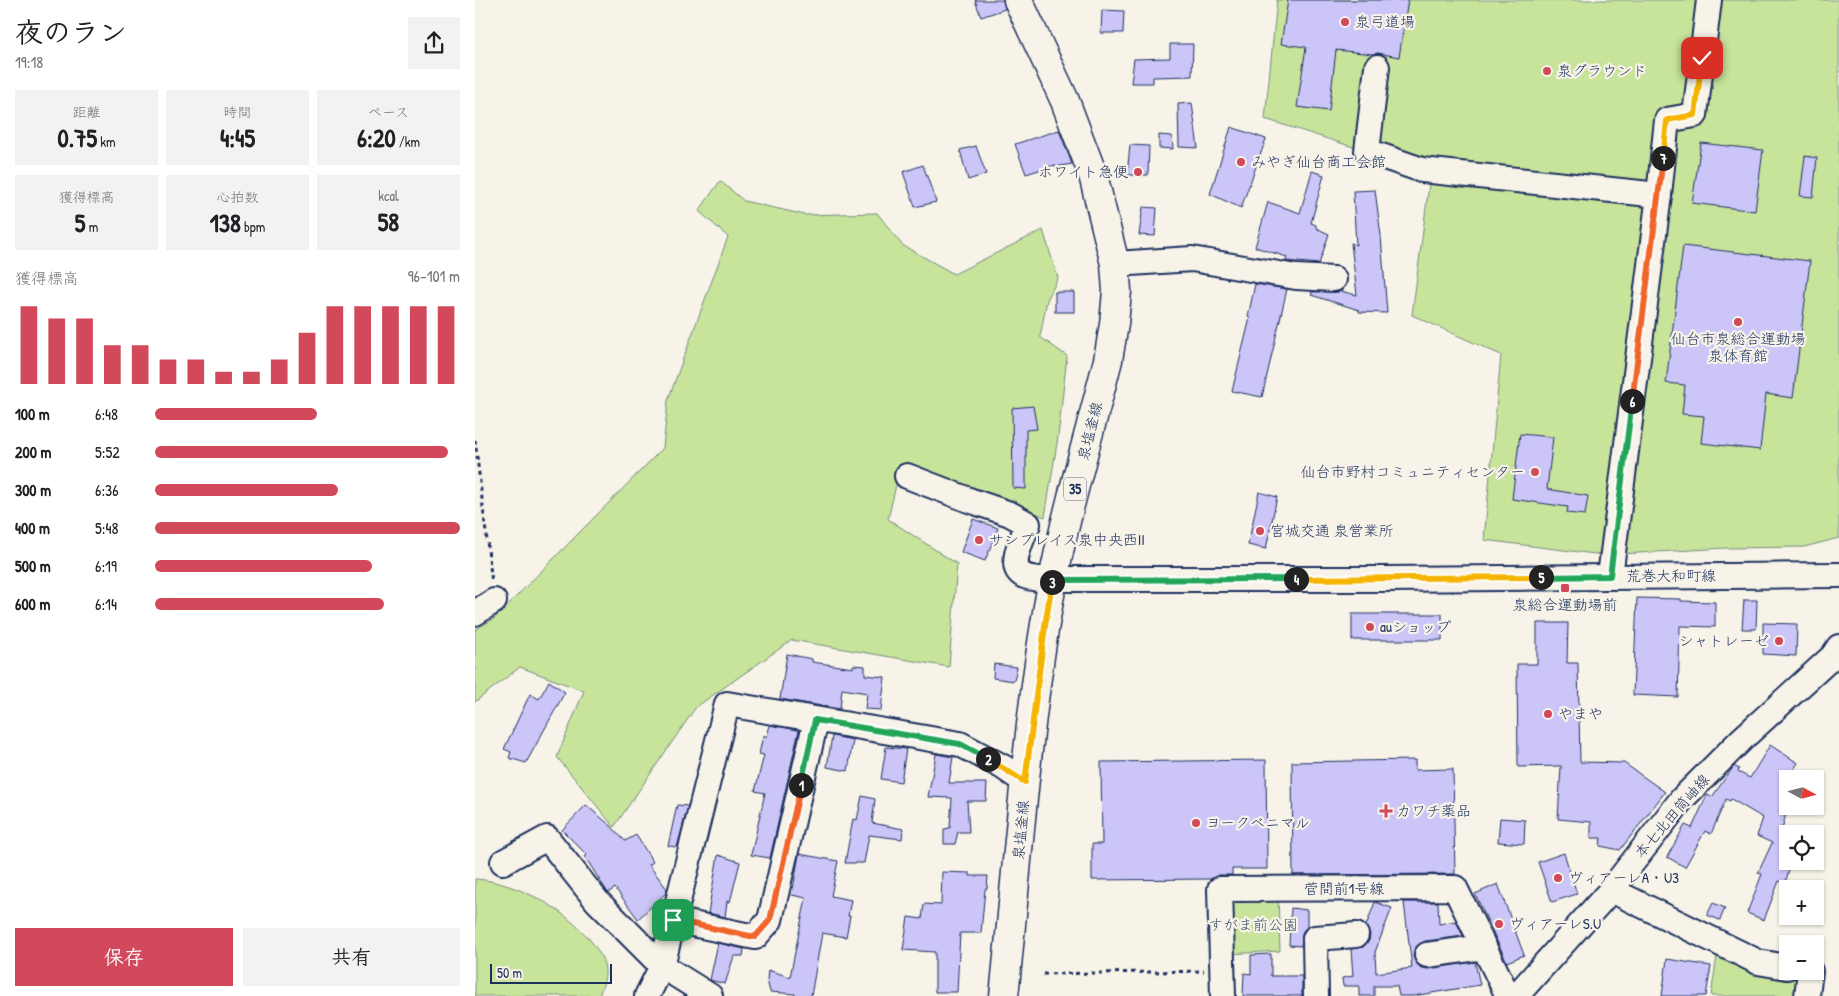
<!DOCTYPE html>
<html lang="ja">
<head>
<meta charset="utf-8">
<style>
	:root { --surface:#fff; --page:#f2f2f2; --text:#202124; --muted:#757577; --accent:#d1495b }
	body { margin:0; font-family:"Patrick Hand","Klee One",sans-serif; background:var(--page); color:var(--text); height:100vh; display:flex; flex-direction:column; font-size:19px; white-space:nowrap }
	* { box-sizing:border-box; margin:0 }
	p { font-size:16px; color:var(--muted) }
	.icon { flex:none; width:28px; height:28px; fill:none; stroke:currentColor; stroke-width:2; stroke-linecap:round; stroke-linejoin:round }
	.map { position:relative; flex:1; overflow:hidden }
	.drawer { display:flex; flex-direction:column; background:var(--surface); width:475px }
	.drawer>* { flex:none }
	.needle { width:32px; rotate:97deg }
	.buttons { position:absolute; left:1304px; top:770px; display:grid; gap:10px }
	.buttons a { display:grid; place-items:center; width:45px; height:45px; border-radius:0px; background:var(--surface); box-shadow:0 1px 4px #0004; font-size:25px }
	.scale { position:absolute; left:15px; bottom:12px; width:122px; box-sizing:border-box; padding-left:5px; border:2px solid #1b2f5e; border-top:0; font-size:14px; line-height:18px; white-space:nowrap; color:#1b2f5e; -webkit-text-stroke:4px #f7f3e8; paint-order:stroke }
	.pin { position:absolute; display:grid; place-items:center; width:42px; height:42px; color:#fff; margin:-21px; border-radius:10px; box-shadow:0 2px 8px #0006 }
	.km { position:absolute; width:25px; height:25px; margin:-12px; border-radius:50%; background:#222; color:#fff; font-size:14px; line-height:25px; text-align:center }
	.round { display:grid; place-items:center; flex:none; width:52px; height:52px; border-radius:0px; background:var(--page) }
	.headline { display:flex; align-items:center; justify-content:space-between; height:85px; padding:0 15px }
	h1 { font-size:28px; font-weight:700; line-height:38px }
	.metrics { display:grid; grid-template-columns:repeat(3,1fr); gap:8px; height:85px; padding:5px 15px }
	.metrics div { display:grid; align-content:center; border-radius:0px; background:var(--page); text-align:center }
	.metrics b { font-size:25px; font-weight:700 }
	.metrics small { font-size:14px; font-weight:400 }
	.metrics p { font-size:14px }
	.chart { height:140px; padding:10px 15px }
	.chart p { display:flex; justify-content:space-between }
	.chart svg { width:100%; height:90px; margin-top:5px; stroke:var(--accent); stroke-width:6 }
	.primary-button { display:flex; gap:10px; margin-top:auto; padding:10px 15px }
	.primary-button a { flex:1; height:58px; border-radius:0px; background:var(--accent); color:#fff; font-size:20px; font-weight:700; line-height:58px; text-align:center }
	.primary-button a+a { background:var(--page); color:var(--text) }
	ul { padding:0 15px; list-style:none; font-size:16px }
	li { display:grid; grid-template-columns:80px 60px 1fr; align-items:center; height:38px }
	li i { height:12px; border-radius:6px; background:var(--accent) }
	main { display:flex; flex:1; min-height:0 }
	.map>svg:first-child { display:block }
	.green { fill:#c8e49b; stroke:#728a7c }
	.building { fill:#ccc5f8; stroke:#1b2f5e }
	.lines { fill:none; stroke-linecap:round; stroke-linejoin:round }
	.minor-casing { stroke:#1b2f5e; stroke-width:28 }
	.major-casing { stroke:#1b2f5e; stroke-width:31 }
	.path { stroke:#1b2f5e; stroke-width:3; stroke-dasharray:4 4; stroke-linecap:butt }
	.minor { stroke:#f7f3e8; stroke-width:24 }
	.major { stroke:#f7f3e8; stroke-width:28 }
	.split-1-casing { stroke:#fff; stroke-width:10 }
	.split-2-casing { stroke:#fff; stroke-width:10 }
	.split-3-casing { stroke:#fff; stroke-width:10 }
	.split-4-casing { stroke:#fff; stroke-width:10 }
	.split-5-casing { stroke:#fff; stroke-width:10 }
	.split-6-casing { stroke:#fff; stroke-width:10 }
	.split-7-casing { stroke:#fff; stroke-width:10 }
	.split-8-casing { stroke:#fff; stroke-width:10 }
	.split-1 { stroke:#f0652b; stroke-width:6 }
	.split-2 { stroke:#22a559; stroke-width:6 }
	.split-3 { stroke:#f5b400; stroke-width:6 }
	.split-4 { stroke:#22a559; stroke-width:6 }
	.split-5 { stroke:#f5b400; stroke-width:6 }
	.split-6 { stroke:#22a559; stroke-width:6 }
	.split-7 { stroke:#f0652b; stroke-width:6 }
	.split-8 { stroke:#f5b400; stroke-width:6 }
	.poi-dot { fill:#d1495b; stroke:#f7f3e8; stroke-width:2 }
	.labels { text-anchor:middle; stroke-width:4.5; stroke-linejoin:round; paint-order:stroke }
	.shield { fill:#f7f3e8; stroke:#5d6a87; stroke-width:1 }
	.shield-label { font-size:14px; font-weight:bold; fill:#1b2f5e }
	.poi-label { font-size:15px; fill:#1b2f5e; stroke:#f7f3e8; text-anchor:start }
	.street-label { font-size:15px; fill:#1b2f5e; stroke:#f7f3e8 }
	.park-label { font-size:15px; fill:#3e536a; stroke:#f7f3e8 }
</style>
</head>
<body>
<main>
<section class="drawer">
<div class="headline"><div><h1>夜のラン</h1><p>19:18</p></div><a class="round"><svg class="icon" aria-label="share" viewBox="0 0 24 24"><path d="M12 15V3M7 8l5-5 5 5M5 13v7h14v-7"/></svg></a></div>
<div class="metrics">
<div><p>距離</p><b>0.75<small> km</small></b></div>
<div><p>時間</p><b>4:45</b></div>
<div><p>ペース</p><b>6:20<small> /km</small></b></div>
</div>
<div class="metrics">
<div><p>獲得標高</p><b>5<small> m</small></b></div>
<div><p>心拍数</p><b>138<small> bpm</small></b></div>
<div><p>kcal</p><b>58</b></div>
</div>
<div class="chart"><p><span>獲得標高</span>96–101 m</p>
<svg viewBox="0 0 160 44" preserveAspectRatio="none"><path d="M5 44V6M15 44V12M25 44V12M35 44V25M45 44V25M55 44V32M65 44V32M75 44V38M85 44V38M95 44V32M105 44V19M115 44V6M125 44V6M135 44V6M145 44V6M155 44V6"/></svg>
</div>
<ul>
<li><b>100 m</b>6:48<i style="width:53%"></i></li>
<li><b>200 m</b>5:52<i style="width:96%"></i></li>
<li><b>300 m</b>6:36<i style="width:60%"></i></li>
<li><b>400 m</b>5:48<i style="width:100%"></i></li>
<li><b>500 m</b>6:19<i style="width:71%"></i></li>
<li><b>600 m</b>6:14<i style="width:75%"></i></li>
</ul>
<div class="primary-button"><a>保存</a><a>共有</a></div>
</section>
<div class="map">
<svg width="1364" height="996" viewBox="0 0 1364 996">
	<rect width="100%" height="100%" fill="#f7f3e8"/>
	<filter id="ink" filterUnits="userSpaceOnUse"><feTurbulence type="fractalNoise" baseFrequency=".02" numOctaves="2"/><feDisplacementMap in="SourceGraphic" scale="10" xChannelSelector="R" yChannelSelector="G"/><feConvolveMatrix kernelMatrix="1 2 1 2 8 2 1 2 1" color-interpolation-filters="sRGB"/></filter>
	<g filter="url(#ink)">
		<g class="green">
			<path d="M802 0H1364V538L1329 547 1251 548 1128 555 1009 540 1026 355 937 315 955 177 897 153 790 119Z"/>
			<path d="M245 181 269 201 330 215 402 213 427 245 479 274 568 230 583 278 572 300 565 337 592 356 583 437 570 517 426 464 413 519 482 564 474 667 317 640 221 707 139 827 82 757 109 691 45 667 0 702V630L20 618 188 448 193 400 253 237 224 211Z"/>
			<path d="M0 879C22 880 47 890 66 900 87 911 129 945 130 970 131 978 127 988 124 996H0Z"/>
			<path d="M803 897 805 951 754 954 752 908 761 898Z"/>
			<path d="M1243 949 1317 973 1324 979 1321 996H1236Z"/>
		</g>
		<g class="building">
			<path d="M500 0H528L530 9 506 17Z"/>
			<path d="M813 0H933L924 57 903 53 897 54 861 50 854 111 822 107 831 47 806 44Z"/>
			<path d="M627 10 649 11 648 33H626Z"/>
			<path d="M695 44H718L717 76 678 77V83H656L659 59 695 58Z"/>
			<path d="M717 103 723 148 704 147 703 104Z"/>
			<path d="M756 127 791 139 766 208 735 194Z"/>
			<path d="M584 130 597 164 580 167V165L551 174 540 144Z"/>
			<path d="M684 135 697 136 698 149 684 148Z"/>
			<path d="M1226 143 1288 150 1280 211 1217 203Z"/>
			<path d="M655 145 674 146 673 175H652Z"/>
			<path d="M501 146 511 174 493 180 485 150Z"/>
			<path d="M1330 156 1342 158 1338 197 1325 196Z"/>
			<path d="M448 165 461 202 440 207 428 172Z"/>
			<path d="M837 171 849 175 836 223 841 225V228L854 234 844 264 811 261 812 257 780 247 793 202 825 213Z"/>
			<path d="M900 190 906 236 912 313 884 312V310L836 295 837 292 865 291 882 295 876 243 881 245 878 191Z"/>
			<path d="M668 207 682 208 680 236 664 235Z"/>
			<path d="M1208 246 1335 261 1318 398 1291 394 1285 450 1226 443 1229 416 1207 414 1210 385 1191 383Z"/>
			<path d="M780 284 812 289 787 397 757 391 775 318 773 317Z"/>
			<rect x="580" y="292" width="19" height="20"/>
			<path d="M558 406 562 429 551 430V489L538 488 537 408Z"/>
			<path d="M1045 434 1078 437 1072 489 1113 496 1110 515 1092 513 1093 507 1037 499Z"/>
			<path d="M784 492 802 497 791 549 773 545Z"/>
			<path d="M498 519 523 528 510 561 486 552Z"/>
			<path d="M1162 598 1206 599V601L1240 602V627L1205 626 1203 697 1158 695Z"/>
			<path d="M1269 600H1282L1281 629H1267Z"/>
			<rect x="877" y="614" width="90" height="26"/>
			<path d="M1062 623H1093L1092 663H1103L1105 762 1149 763 1190 792 1145 850 1125 846 1126 838H1116V822L1083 819 1086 766 1043 767 1042 664H1062Z"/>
			<path d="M1288 623 1322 624 1321 656 1288 654Z"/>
			<path d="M312 654 337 659V662L378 668V665L390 666V675L410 677 406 710 390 709 392 693 367 689 365 709 305 699Z"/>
			<path d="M519 664 542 667 539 681 518 678Z"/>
			<path d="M74 681 90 692 51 763 34 758 36 752 29 749 55 694 64 699Z"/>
			<path d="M295 725 324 730 295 858 276 855 290 793 280 791 289 755 284 754 288 736H292Z"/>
			<path d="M357 736 378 740 373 771 352 767Z"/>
			<path d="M1295 745 1323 763 1312 779V809L1305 838 1312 841V861H1317L1310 883 1304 881 1289 920 1272 913 1287 874 1283 873 1297 843 1282 836 1288 818 1256 799 1255 801 1251 799 1236 834 1230 831 1210 867 1192 857 1210 825 1217 828 1232 795 1237 797 1259 766 1264 769 1263 772 1275 778Z"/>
			<path d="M411 747 431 749 426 782 406 779Z"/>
			<path d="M461 754 478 757 474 783H512L511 801H492L494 832H483L480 844H469V829L475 828 477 798 453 797Z"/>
			<path d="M791 760 792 869H757V875H744L737 879 617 880V844H627L626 762Z"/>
			<path d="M940 760V770L978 769 980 874 818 875 817 762Z"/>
			<path d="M387 796 400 799 397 823 428 829 427 839 394 835 389 863H370L378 819 382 820Z"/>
			<path d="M111 805 136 826 150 841 161 835 178 862 174 865 192 889 191 893 163 919 140 888 133 893 110 857 112 855 87 830Z"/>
			<path d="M202 805 213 806 202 847 193 846Z"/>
			<path d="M1025 818 1050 820 1049 844 1023 842Z"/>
			<path d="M1089 853 1102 894 1077 902 1063 862Z"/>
			<path d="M324 854 363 861 356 896 376 900 373 916H375L371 937 347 933 336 996H320V994L295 992 292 980 293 970 315 977 331 898 317 895Z"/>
			<path d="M243 855 265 862 255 902 252 901 250 917 233 913Z"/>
			<path d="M467 872 495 873V876H513L512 889H510L506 933H485L482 992H460V952L428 950 433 917 447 919 449 904 466 905Z"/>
			<path d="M1023 884 1049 955 1032 962 1000 894Z"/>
			<path d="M900 902 917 908 900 952 901 973 937 968 929 902H963L964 924 981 921 988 936 950 941 944 944 939 950 938 956 941 963 946 968 953 969 1000 962 1005 985 938 996H924L922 986H899V996H884V986H868L867 978 878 976 876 949 888 947 894 941 895 934 891 926Z"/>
			<path d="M1238 903 1250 908 1245 920 1232 915Z"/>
			<path d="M816 908 832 910V927L828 932 826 946 814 945Z"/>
			<path d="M243 943 269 949 268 956H259L250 984 235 980Z"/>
			<path d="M796 954V976H827V996H768L769 973 776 974V955Z"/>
			<path d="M1192 959 1236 966 1231 996H1187Z"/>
		</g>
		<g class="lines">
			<defs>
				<g id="minor">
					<path d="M902 67 892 151 947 170 1184 195"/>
					<path d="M640 264 717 259 821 277 859 279"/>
					<path d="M432 476 494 500 535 514 553 524C549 535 535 561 544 572 548 577 557 578 563 579H910L1364 575"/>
					<path d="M1135 576 1184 195 1192 120 1220 115 1234 0"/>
					<path d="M0 613 19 601"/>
					<path d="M28 862 72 838 122 901 187 966"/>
					<path d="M1136 890 1283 962 1312 967"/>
					<path d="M198 920 280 937 295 920 341 720"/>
					<path d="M952 955 1009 947"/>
					<path d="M187 966 252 704 485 744 528 767 550 782"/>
					<path d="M172 996 187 966 235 996"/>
					<path d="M748 996 745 889 980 888 1033 996"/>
					<path d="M841 996 840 938 881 935"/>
					<path d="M1041 996 1136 890 1207 799 1268 738 1358 656 1364 647"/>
					<path d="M1332 996 1335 971"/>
				</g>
				<path id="major" d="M529 996C542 872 550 747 570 624 584 535 611 447 633 360L639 324 642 291 640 264 618 175 590 101 543 0"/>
			</defs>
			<use href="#minor" class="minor-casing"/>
			<use href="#major" class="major-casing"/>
			<g class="path">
				<path d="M0 440 17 583"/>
				<path d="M568 974 729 971"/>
			</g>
			<use href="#minor" class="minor"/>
			<use href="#major" class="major"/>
		</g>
	</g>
	<g class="lines" filter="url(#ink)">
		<defs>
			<path id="split-1" d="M198 920 280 937 295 920 326 785"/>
			<path id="split-2" d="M326 785 340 720 485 744 513 759"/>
			<path id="split-3" d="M513 759 550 782 570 626 577 582"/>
			<path id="split-4" d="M577 582 578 580 821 579"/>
			<path id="split-5" d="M821 579 1066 577"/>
			<path id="split-6" d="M1066 577 1135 576 1157 401"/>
			<path id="split-7" d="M1157 401 1188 158"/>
			<path id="split-8" d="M1188 158 1192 120 1220 115 1227 58"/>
		</defs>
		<use href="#split-1" class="split-1-casing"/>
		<use href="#split-2" class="split-2-casing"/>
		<use href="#split-3" class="split-3-casing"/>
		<use href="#split-4" class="split-4-casing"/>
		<use href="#split-5" class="split-5-casing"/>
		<use href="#split-6" class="split-6-casing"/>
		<use href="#split-7" class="split-7-casing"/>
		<use href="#split-8" class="split-8-casing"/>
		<use href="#split-1" class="split-1"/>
		<use href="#split-2" class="split-2"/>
		<use href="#split-3" class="split-3"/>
		<use href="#split-4" class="split-4"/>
		<use href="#split-5" class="split-5"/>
		<use href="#split-6" class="split-6"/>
		<use href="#split-7" class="split-7"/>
		<use href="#split-8" class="split-8"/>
	</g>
	<g class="poi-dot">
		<circle cx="870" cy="22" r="5"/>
		<circle cx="1072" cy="71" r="5"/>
		<circle cx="766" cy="162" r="5"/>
		<circle cx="663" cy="172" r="5"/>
		<circle cx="1263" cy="322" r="5"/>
		<circle cx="1060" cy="472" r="5"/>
		<circle cx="785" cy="531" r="5"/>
		<circle cx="504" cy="540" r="5"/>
		<rect x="1085" y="583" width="10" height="10" rx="2.5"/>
		<circle cx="895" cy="627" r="5"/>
		<circle cx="1304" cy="641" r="5"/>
		<circle cx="1073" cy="714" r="5"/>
		<path d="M908.5 803.5h5v5h5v5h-5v5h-5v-5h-5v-5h5z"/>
		<circle cx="721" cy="823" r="5"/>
		<circle cx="1083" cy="878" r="5"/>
		<circle cx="1024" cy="924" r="5"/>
	</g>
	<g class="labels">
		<rect class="shield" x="589" y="477.5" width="22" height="23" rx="4"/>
		<g class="shield-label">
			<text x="600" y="494">35</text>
		</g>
		<g class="poi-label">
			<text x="880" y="27">泉弓道場</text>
			<text x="1082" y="76">泉グラウンド</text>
			<text x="776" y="167">みやぎ仙台商工会館</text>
			<text x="653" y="177" text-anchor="end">ホワイト急便</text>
			<text x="1263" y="344" text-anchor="middle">仙台市泉総合運動場<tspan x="1263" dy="17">泉体育館</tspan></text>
			<text x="1050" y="477" text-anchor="end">仙台市野村コミュニティセンター</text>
			<text x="795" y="536">宮城交通 泉営業所</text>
			<text x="514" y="545">サンプレイス泉中央西II</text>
			<text x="1090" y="610" text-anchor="middle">泉総合運動場前</text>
			<text x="905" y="632">auショップ</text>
			<text x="1294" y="646" text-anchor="end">シャトレーゼ</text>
			<text x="1083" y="719">やまや</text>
			<text x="921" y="816">カワチ薬品</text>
			<text x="731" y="828">ヨークベニマル</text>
			<text x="1093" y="883">ヴィアーレA・U3</text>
			<text x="1034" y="929">ヴィアーレS.U</text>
		</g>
		<g class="street-label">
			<text transform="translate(615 431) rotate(-76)" y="5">泉塩釜線</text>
			<text x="1196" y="581">荒巻大和町線</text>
			<text transform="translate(1197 816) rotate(-49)" y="5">本七北田筒岫線</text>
			<text transform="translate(546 830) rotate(-85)" y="5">泉塩釜線</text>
			<text x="869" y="894">菅間前1号線</text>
		</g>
		<g class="park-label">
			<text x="778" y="930">すがま前公園</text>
		</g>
	</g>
</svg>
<div class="buttons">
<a><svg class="needle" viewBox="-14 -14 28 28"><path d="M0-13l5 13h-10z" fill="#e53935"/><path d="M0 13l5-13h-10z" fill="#757577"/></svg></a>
<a><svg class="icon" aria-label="locate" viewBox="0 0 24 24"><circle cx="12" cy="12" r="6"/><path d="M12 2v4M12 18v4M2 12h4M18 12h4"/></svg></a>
<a>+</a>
<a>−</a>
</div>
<div class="scale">50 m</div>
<div class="pin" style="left:198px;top:920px;background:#1e9e55"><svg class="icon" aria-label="arrive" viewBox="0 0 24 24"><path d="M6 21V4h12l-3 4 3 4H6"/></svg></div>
<div class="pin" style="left:1227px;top:58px;background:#d93025"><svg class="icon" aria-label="check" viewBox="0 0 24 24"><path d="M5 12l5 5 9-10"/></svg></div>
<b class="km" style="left:326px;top:785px">1</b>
<b class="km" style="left:513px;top:759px">2</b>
<b class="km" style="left:577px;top:582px">3</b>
<b class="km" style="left:821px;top:579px">4</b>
<b class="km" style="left:1066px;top:577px">5</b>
<b class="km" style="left:1157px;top:401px">6</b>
<b class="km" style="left:1188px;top:158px">7</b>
</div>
</main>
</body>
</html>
